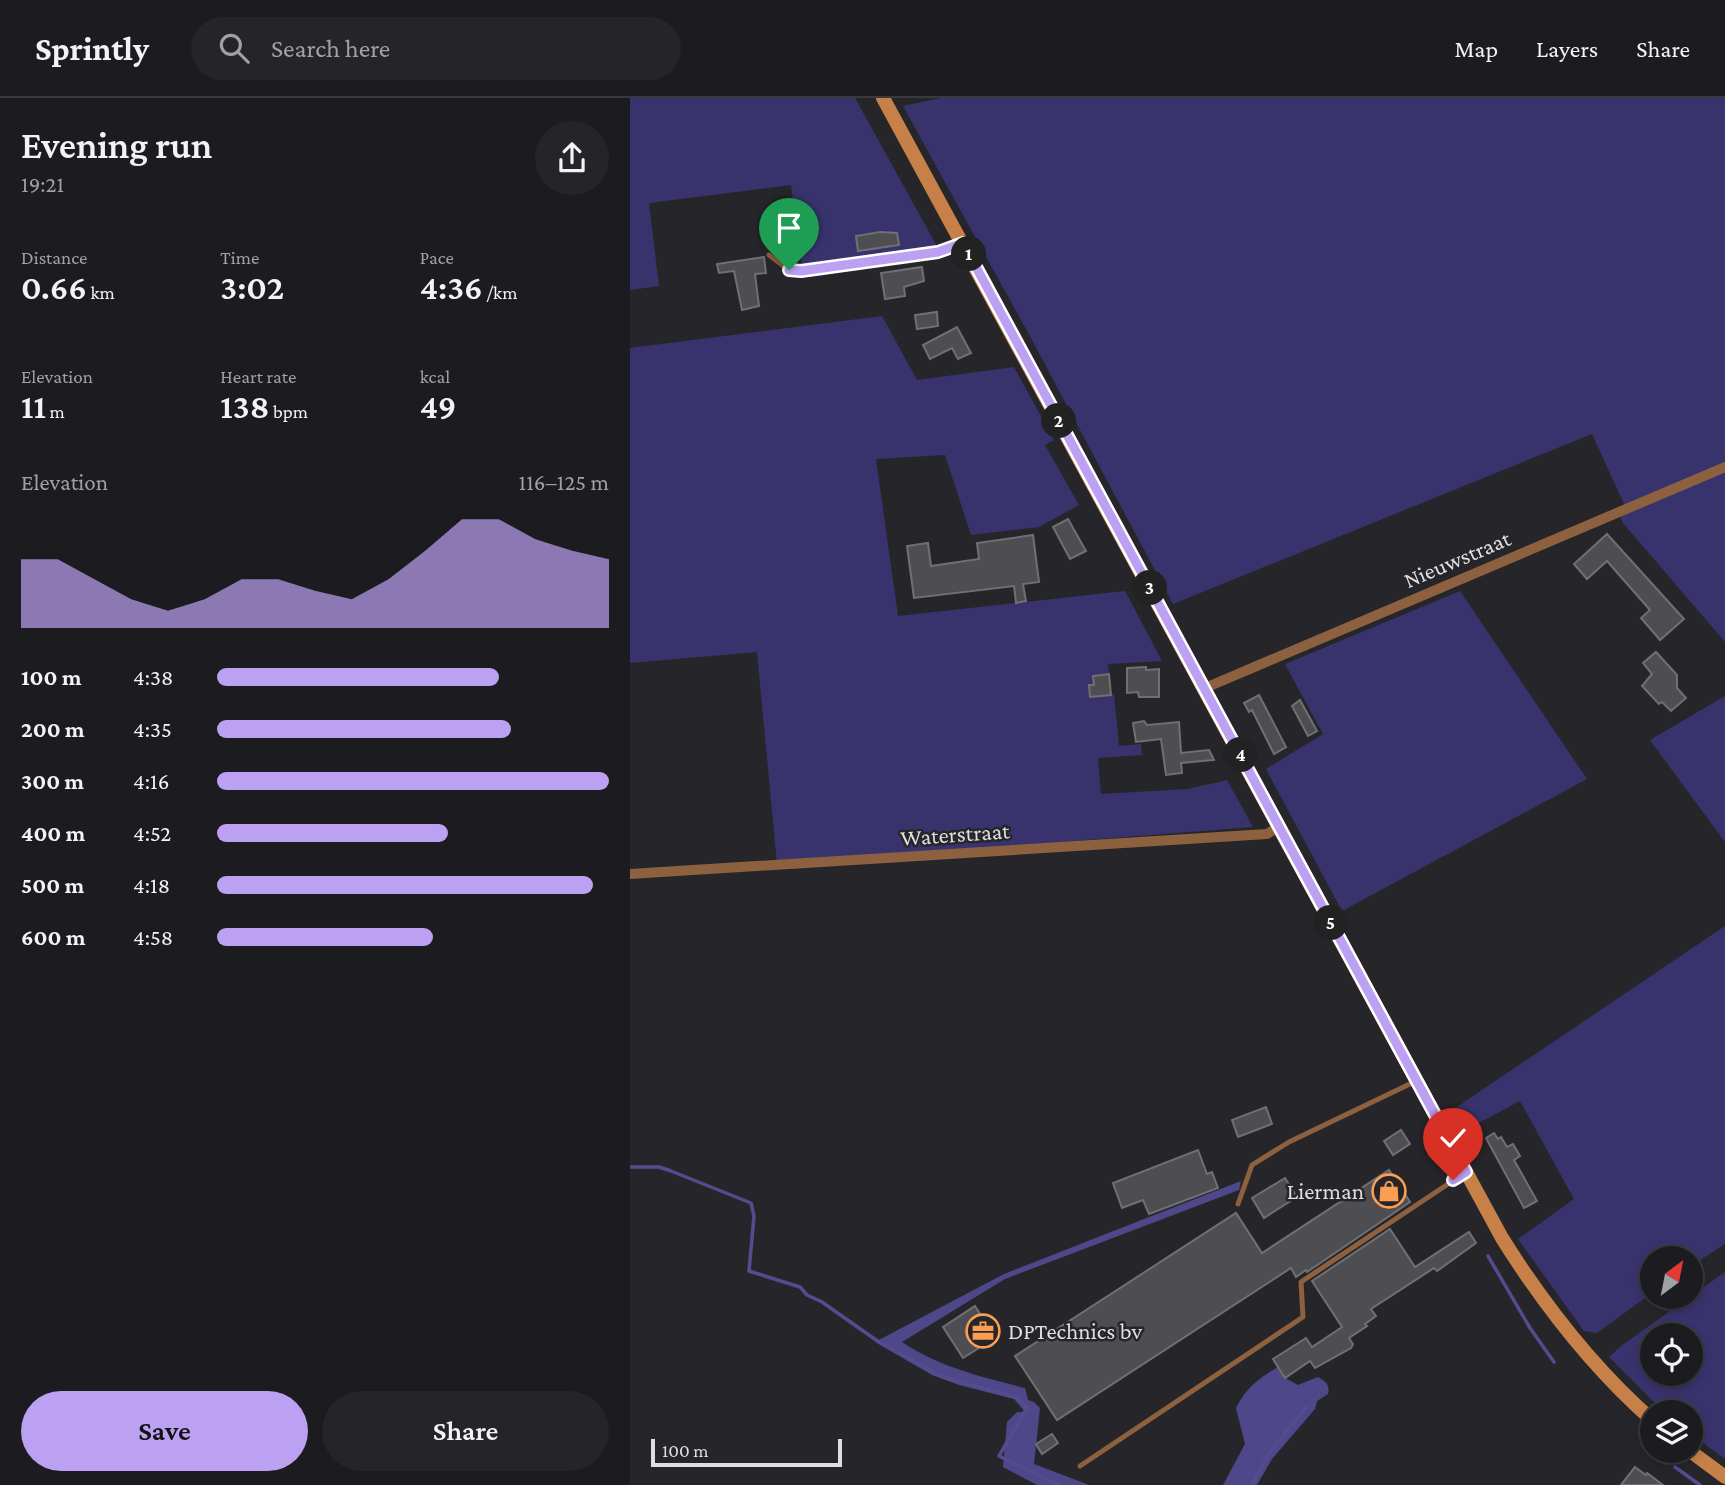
<!DOCTYPE html>
<html lang="en">
<head>
<meta charset="utf-8">
<style>
	:root { --surface:#1c1c20; --page:#252529; --text:#f1f3f6; --muted:#a0a1a5; --line:#3a3a3e; --accent:#bca0f2 }
	body { margin:0; font-family:"Crimson Pro",serif; background:var(--page); color:var(--text); height:100vh; display:flex; flex-direction:column; font-size:26px; white-space:nowrap }
	* { box-sizing:border-box; margin:0 }
	p { font-size:23px; color:var(--muted) }
	.icon { flex:none; width:38px; height:38px; fill:none; stroke:currentColor; stroke-width:2; stroke-linecap:round; stroke-linejoin:round }
	.map { position:relative; flex:1; overflow:hidden }
	.side { display:flex; flex-direction:column; background:var(--surface); width:630px }
	.side>* { flex:none }
	.needle { width:46px; rotate:32deg }
	.buttons { position:absolute; left:1010px; top:1148px; display:grid; gap:14px }
	.buttons a { display:grid; place-items:center; width:63px; height:63px; border-radius:50%; background:var(--surface); box-shadow:0 4px 10px #0003,0 0 0 2px var(--line); font-size:35px }
	.scale { position:absolute; left:21px; bottom:18px; width:191px; box-sizing:border-box; padding-left:7px; border:4px solid #dfdfe2; border-top:0; font-size:19px; line-height:24px; white-space:nowrap; color:#dfdfe2; -webkit-text-stroke:5px #26262a; paint-order:stroke }
	.pin { position:absolute; display:grid; place-items:center; width:60px; height:60px; color:#fff; margin:-72px -30px; border-radius:50% 50% 50% 0; rotate:-45deg; box-shadow:0 0 7px #0007 }
	.pin .icon { rotate:45deg }
	.km { position:absolute; width:35px; height:35px; margin:-18px; border-radius:50%; background:#222; color:#fff; font-size:19px; line-height:35px; text-align:center }
	.round { display:grid; place-items:center; flex:none; width:74px; height:74px; border-radius:37px; background:var(--page) }
	.head { display:flex; align-items:center; justify-content:space-between; height:119px; padding:0 21px }
	h1 { font-size:38px; font-weight:600; line-height:52px }
	.stats { display:grid; grid-template-columns:repeat(3,1fr); gap:10px; height:119px; padding:7px 21px }
	.stats div { display:grid; align-content:center }
	.stats b { font-size:35px; font-weight:600 }
	.stats small { font-size:19px; font-weight:400 }
	.stats p { font-size:19px }
	.chart { height:196px; padding:14px 21px }
	.chart p { display:flex; justify-content:space-between }
	.chart svg { width:100%; height:126px; margin-top:7px; fill:var(--accent); opacity:.7 }
	.primary-button { display:flex; gap:14px; margin-top:auto; padding:14px 21px }
	.primary-button a { flex:1; height:80px; border-radius:42px; background:var(--accent); color:#111; font-size:28px; font-weight:600; line-height:80px; text-align:center }
	.primary-button a+a { background:var(--page); color:var(--text) }
	ul { padding:0 21px; list-style:none; font-size:23px }
	li { display:grid; grid-template-columns:112px 84px 1fr; align-items:center; height:52px }
	li i { height:18px; border-radius:9px; background:var(--accent) }
	header { display:flex; align-items:center; gap:42px; box-sizing:border-box; height:98px; padding:0 35px; background:var(--surface); border-bottom:2px solid var(--line) }
	header strong { font-size:33px }
	nav { display:flex; gap:38px; margin-inline-start:auto; font-size:24px }
	.search { width:490px; height:63px; background:var(--page); display:flex; align-items:center; gap:18px; box-sizing:border-box; padding:0 24px; border-radius:38px; color:var(--muted); font-size:26px }
	main { display:flex; flex:1; min-height:0 }
	.map>svg:first-child { display:block }
	.green { fill:#39336d; fill-rule:evenodd }
	.forest { fill:#4e488a }
	.lines { fill:none; stroke-linecap:round; stroke-linejoin:round }
	.stream { stroke:#534d90; stroke-width:3.5 }
	.building { fill:#4d4d52; stroke:#707074; stroke-width:2 }
	.lane { stroke:#8d613f; stroke-width:5 }
	.street { stroke:#8d613f; stroke-width:10 }
	.secondary { stroke:#c78148; stroke-width:14 }
	.route-casing { stroke:#fff; stroke-width:14 }
	.route { stroke:#bca0f2; stroke-width:9 }
	.labels { text-anchor:middle; stroke-width:5; stroke-linejoin:round; paint-order:stroke }
	.street-label { font-size:23px; fill:#dfdfe2; stroke:#26262a }
	.poi-label { font-size:23px; fill:#dfdfe2; stroke:#26262a; text-anchor:end }
</style>
</head>
<body>
<header>
<strong>Sprintly</strong>
<div class="search"><svg class="icon" aria-label="search" viewBox="0 0 24 24"><circle cx="10" cy="10" r="6"/><path d="M15 15l6 6"/></svg>Search here</div>
<nav><a>Map</a><a>Layers</a><a>Share</a></nav>
</header>
<main>
<section class="side">
<div class="head"><div><h1>Evening run</h1><p>19:21</p></div><a class="round"><svg class="icon" aria-label="share" viewBox="0 0 24 24"><path d="M12 15V3M7 8l5-5 5 5M5 13v7h14v-7"/></svg></a></div>
<div class="stats">
<div><p>Distance</p><b>0.66<small> km</small></b></div>
<div><p>Time</p><b>3:02</b></div>
<div><p>Pace</p><b>4:36<small> /km</small></b></div>
</div>
<div class="stats">
<div><p>Elevation</p><b>11<small> m</small></b></div>
<div><p>Heart rate</p><b>138<small> bpm</small></b></div>
<div><p>kcal</p><b>49</b></div>
</div>
<div class="chart"><p><span>Elevation</span>116–125 m</p>
<svg viewBox="0 0 160 44" preserveAspectRatio="none"><path d="M0 44V20L10 20L20 27L30 34L40 38L50 34L60 27L70 27L80 31L90 34L100 27L110 17L120 6L130 6L140 13L150 17L160 20V44z"/></svg>
</div>
<ul>
<li><b>100 m</b>4:38<i style="width:72%"></i></li>
<li><b>200 m</b>4:35<i style="width:75%"></i></li>
<li><b>300 m</b>4:16<i style="width:100%"></i></li>
<li><b>400 m</b>4:52<i style="width:59%"></i></li>
<li><b>500 m</b>4:18<i style="width:96%"></i></li>
<li><b>600 m</b>4:58<i style="width:55%"></i></li>
</ul>
<div class="primary-button"><a>Save</a><a>Share</a></div>
</section>
<div class="map">
<svg width="1095" height="1387" viewBox="0 0 1095 1387">
	<rect width="100%" height="100%" fill="#26262a"/>
	<g class="green">
		<path d="M0 0H225L308 150 172 170 161 87 19 105 29 188 0 192Z"/>
		<path d="M311 0H1095V365L995 408 962 336 543 506 402 242 273 8Z"/>
		<path d="M252 218 287 282 384 269 424 342 415 347 449 407 409 429 341 437 315 357 246 361 268 518 495 493 532 563 478 566 479 576 463 578 464 587 459 588 460 598 484 596 489 648 511 646 512 657 468 660 471 696 558 691 597 682 623 729 147 766 127 554 0 565V250Z"/>
		<path d="M1095 373V544L993 425 990 418Z"/>
		<path d="M830 493 957 681 712 813 636 671 693 636 655 566Z"/>
		<path d="M1095 598V744L1020 642Z"/>
		<path d="M1095 828V1146L1061 1168 1060 1160H1022V1195L967 1235 954 1233 888 1141 944 1101 890 1003 830 1035 821 1019V1013Z"/>
		<path d="M1095 1174V1361L1061 1336 1060 1314H1034L979 1259 991 1248ZM1022 1237H1060V1276H1022Z"/>
	</g>
	<g class="forest">
		<path d="M611 1083 609 1092 375 1181 272 1244C309 1269 352 1279 395 1290L398 1302 404 1304 410 1310 404 1366 459 1387H407L373 1369 377 1324 387 1314H395L384 1301 329 1287 302 1277 245 1244 374 1176Z"/>
		<path d="M648 1269 655 1280 668 1287 688 1279C696 1284 700 1286 698 1296L687 1303 685 1311 642 1361 627 1387H593L615 1346 606 1310C616 1290 629 1280 648 1269Z"/>
	</g>
	<g class="lines">
		<g class="stream">
			<path d="M0 1069H29L41 1073 121 1105 124 1118 119 1173 170 1189 177 1197 192 1204 246 1242 310 1278 388 1300 397 1310 369 1358 429 1387"/>
			<path d="M858 1158 900 1230 924 1264"/>
			<path d="M1045 1369 1070 1387"/>
			<path d="M622 1387 638 1357 676 1309"/>
		</g>
	</g>
	<g class="building">
		<path d="M250 134 267 135 269 147 228 153 226 138Z"/>
		<path d="M134 159 136 175 125 176 129 208 112 212 104 173 89 175 87 166Z"/>
		<path d="M292 169 294 183 274 189 275 198 255 201 251 175Z"/>
		<path d="M307 214 308 228 287 231 285 217Z"/>
		<path d="M327 229 341 255 328 261 322 250 300 261 293 247Z"/>
		<path d="M438 421 456 453 440 461 423 429Z"/>
		<path d="M977 436 1054 521 1030 542 1011 520 1020 512 977 463 957 481 944 466Z"/>
		<path d="M403 437 409 484 393 486 396 503 386 505 384 488 284 500 277 448 298 445 301 468 349 461 347 445Z"/>
		<path d="M1026 554 1047 577V590L1056 600 1041 613 1032 604 1029 606 1012 588 1022 576 1013 565Z"/>
		<path d="M516 569V572L529 571V599H509L508 594 497 595V570Z"/>
		<path d="M479 576 481 597 460 599 459 587H464L463 578Z"/>
		<path d="M629 597 656 649 644 656 622 612 619 614 614 605Z"/>
		<path d="M670 602 687 633 678 638 662 608Z"/>
		<path d="M514 623 517 627 549 624 551 655 579 652 584 662 551 665 552 675 536 677 531 641 506 644 503 625Z"/>
		<path d="M636 1009 642 1026 608 1039 602 1022Z"/>
		<path d="M771 1032 780 1046 763 1057 754 1043Z"/>
		<path d="M864 1035 868 1041 871 1039 877 1049 883 1046 890 1058 884 1062 907 1103 894 1110 856 1040Z"/>
		<path d="M568 1052 577 1076 582 1074 588 1090 519 1116 513 1102 492 1110 483 1085Z"/>
		<path d="M759 1072 780 1104 677 1174 676 1172 666 1179 661 1170 427 1322 385 1258 606 1115 632 1155Z"/>
		<path d="M655 1080 667 1099 634 1120 622 1100Z"/>
		<path d="M760 1131 785 1169 839 1134 846 1145 807 1173 804 1170 741 1211 746 1218 735 1226 737 1228 719 1240 723 1246 721 1250 685 1270 680 1263 655 1280 643 1261 676 1240 682 1249 712 1229 682 1183Z"/>
		<path d="M345 1208 365 1240 333 1260 313 1229Z"/>
		<path d="M422 1336 428 1345 412 1356 406 1346Z"/>
		<path d="M1005 1369 1016 1377 1017 1375 1033 1387H991Z"/>
	</g>
	<g class="lines">
		<g class="lane">
			<path d="M139 157 159 172 171 173 308 154 330 146"/>
			<path d="M608 1106 622 1067 659 1044 784 984"/>
			<path d="M450 1368 673 1219 671 1184 836 1074"/>
		</g>
		<g class="street">
			<path d="M575 590 1095 369"/>
			<path d="M0 776 637 736 650 728"/>
		</g>
		<g class="secondary">
			<path d="M253 0 872 1140C914 1207 962 1269 1022 1322"/>
			<path d="M1060 1353 1095 1379"/>
		</g>
	</g>
	<g class="lines">
		<defs>
			<path id="route" d="M159 172 171 173 308 154 333 145 836 1074 823 1082"/>
		</defs>
		<use href="#route" class="route-casing"/>
		<use href="#route" class="route"/>
	</g>
	<defs>
		<symbol id="shop-ring" viewBox="-11 -11 22 22"><circle r="9.5" fill="#26262a" stroke="#fb9e51" stroke-width="1.5"/><path d="M-5-2.5h2.3a2.7 3.5 0 0 1 5.4 0H5L5.5 6h-11ZM-1.5-2.5h3a1.5 2.3 0 0 0-3 0Z" fill="#fb9e51"/></symbol>
		<symbol id="office-ring" viewBox="-11 -11 22 22"><circle r="9.5" fill="#26262a" stroke="#fb9e51" stroke-width="1.5"/><path d="M-6-3h4V-5.5h4V-3h4V5H-6ZM-1-4.5V-3h2v-1.5ZM-6 0V1H6V0Z" fill="#fb9e51"/></symbol>
	</defs>
	<g fill-rule="evenodd">
		<use href="#shop-ring" x="740" y="1074" width="38" height="38"/>
		<use href="#office-ring" x="334" y="1214" width="38" height="38"/>
	</g>
	<g class="labels">
		<g class="street-label">
			<text transform="translate(827 461) rotate(-23)" y="8">Nieuwstraat</text>
			<text transform="translate(325 736) rotate(-4)" y="8">Waterstraat</text>
		</g>
		<g class="poi-label">
			<text x="734" y="1101">Lierman</text>
			<text x="378" y="1241" text-anchor="start">DPTechnics bv</text>
		</g>
	</g>
</svg>
<div class="buttons">
<a><svg class="needle" viewBox="-14 -14 28 28"><path d="M0-13l5 13h-10z" fill="#e53935"/><path d="M0 13l5-13h-10z" fill="#a0a1a5"/></svg></a>
<a><svg class="icon" aria-label="locate" viewBox="0 0 24 24"><circle cx="12" cy="12" r="6"/><path d="M12 2v4M12 18v4M2 12h4M18 12h4"/></svg></a>
<a><svg class="icon" aria-label="layers" viewBox="0 0 24 24"><path d="M12 4l9 5-9 5-9-5zM3 14l9 5 9-5"/></svg></a>
</div>
<div class="scale">100 m</div>
<div class="pin" style="left:159px;top:172px;background:#1e9e55"><svg class="icon" aria-label="arrive" viewBox="0 0 24 24"><path d="M6 21V4h12l-3 4 3 4H6"/></svg></div>
<div class="pin" style="left:823px;top:1082px;background:#d93025"><svg class="icon" aria-label="check" viewBox="0 0 24 24"><path d="M5 12l5 5 9-10"/></svg></div>
<b class="km" style="left:339px;top:156px">1</b>
<b class="km" style="left:429px;top:323px">2</b>
<b class="km" style="left:520px;top:490px">3</b>
<b class="km" style="left:611px;top:657px">4</b>
<b class="km" style="left:701px;top:825px">5</b>
</div>
</main>
</body>
</html>
